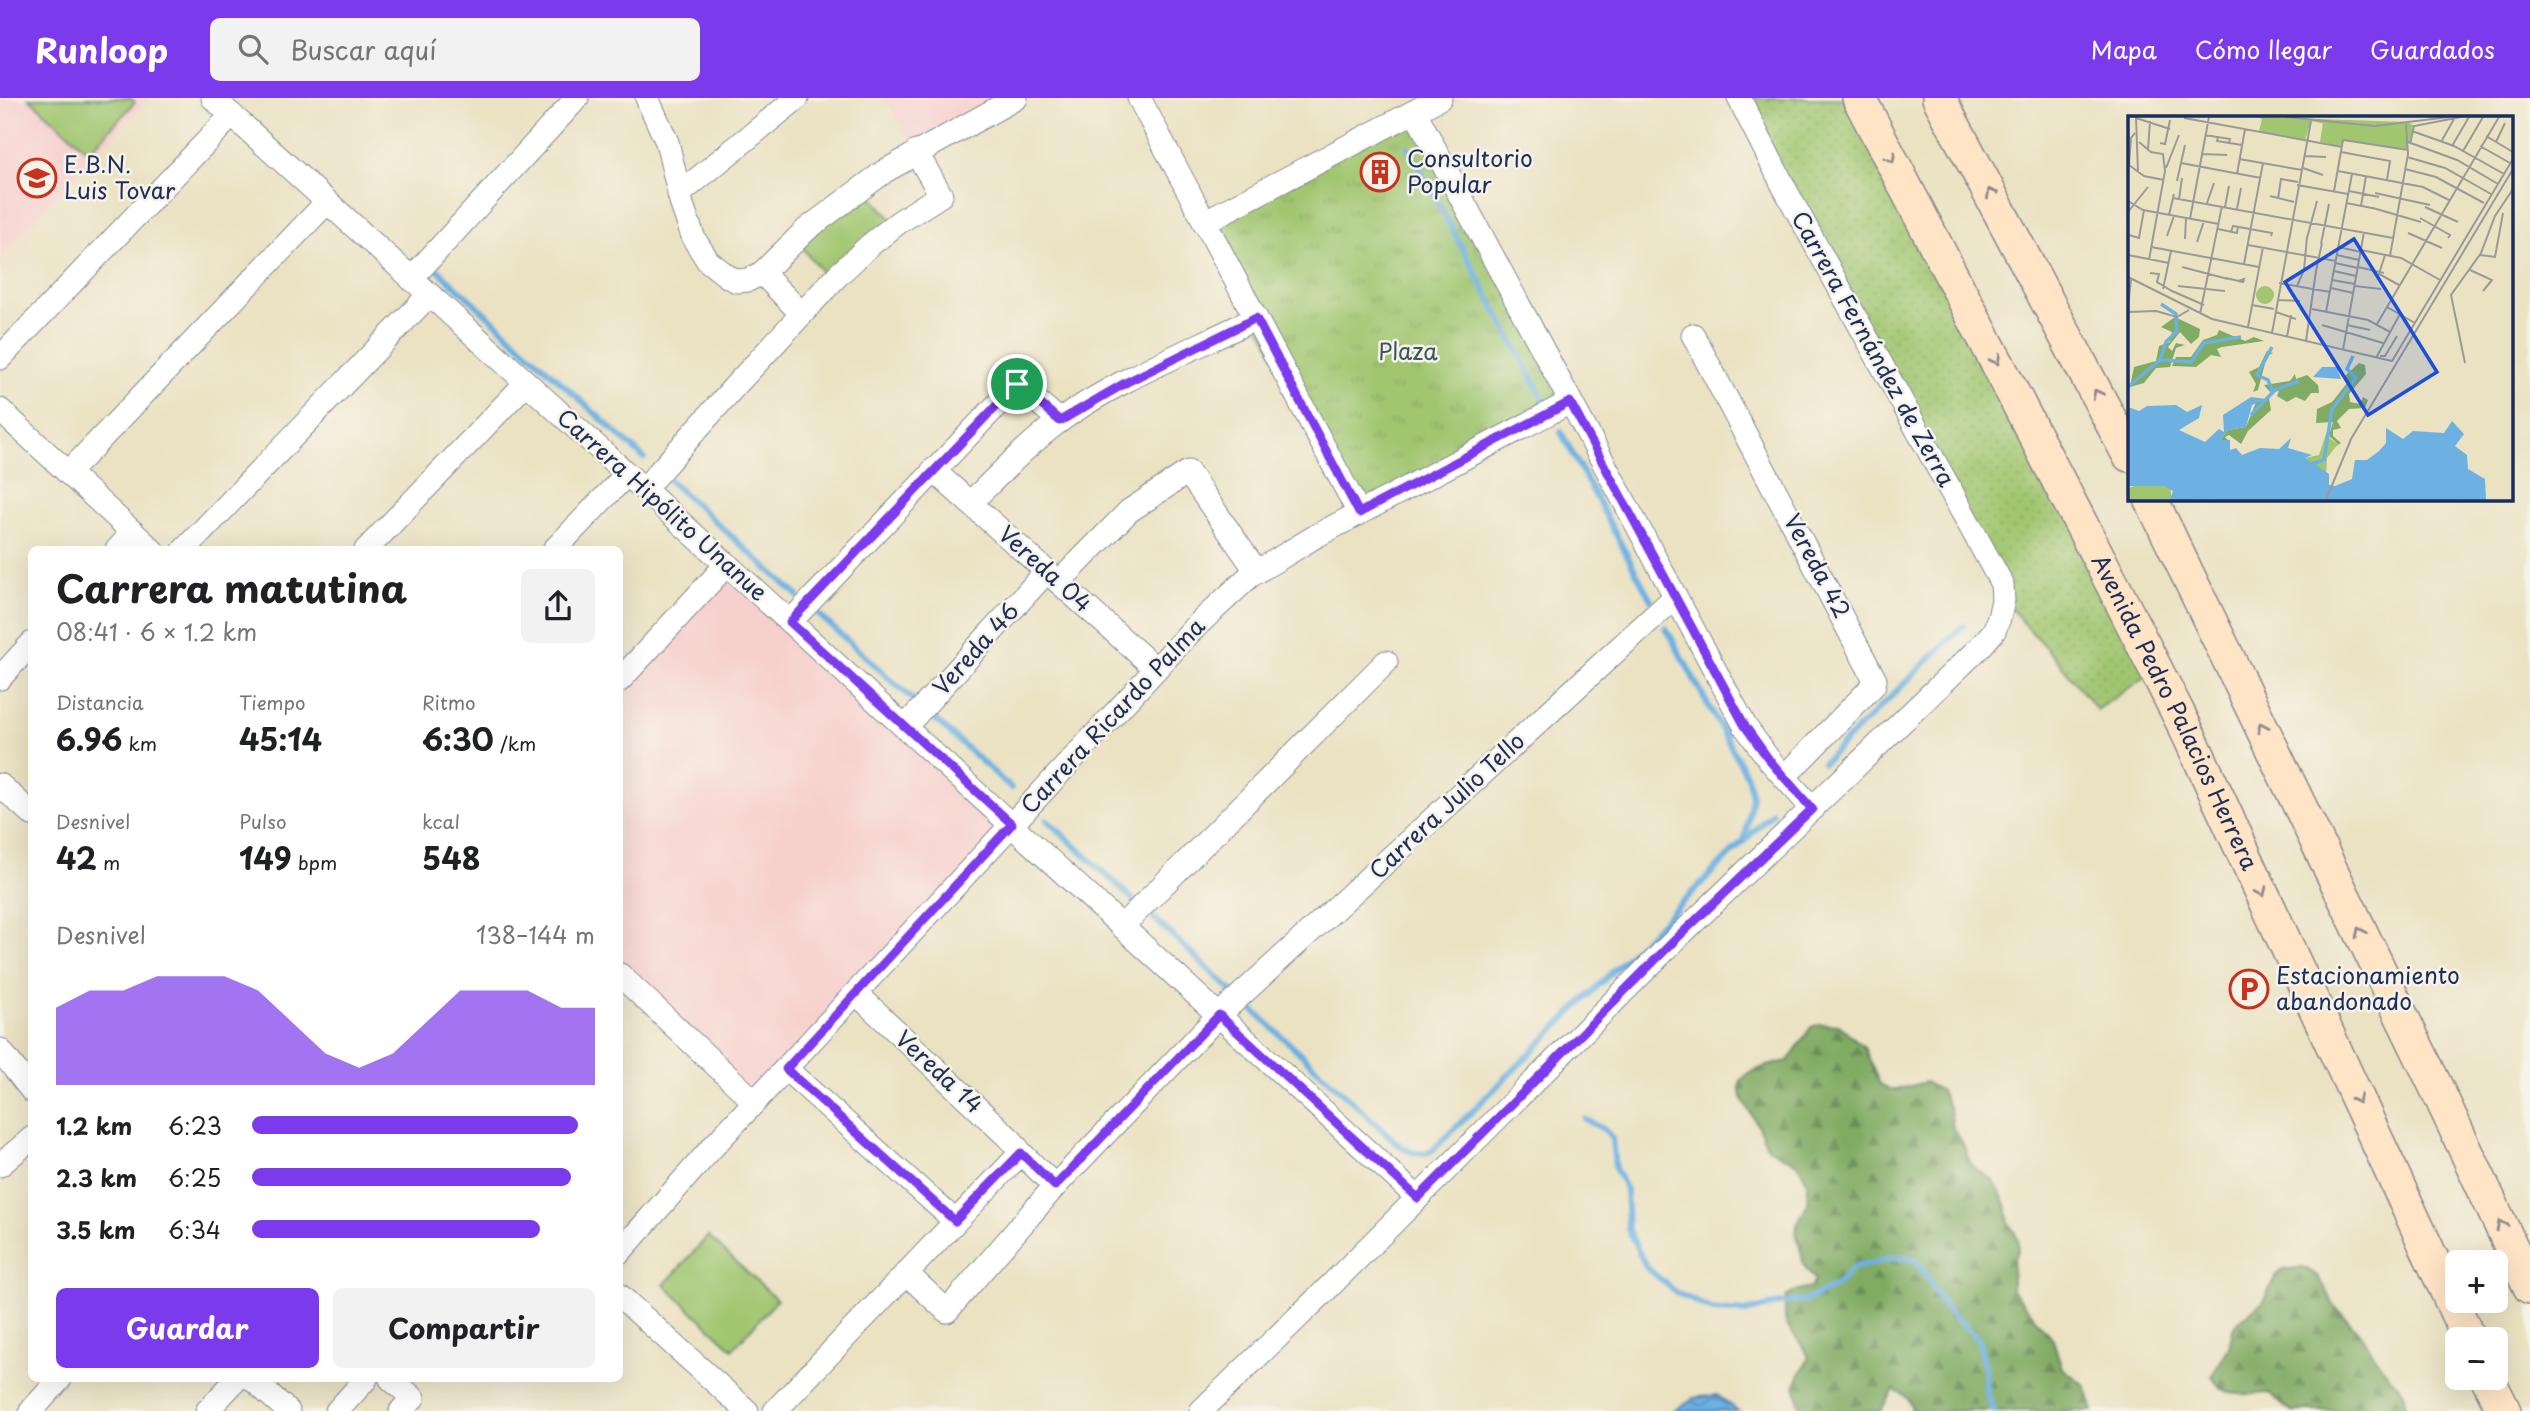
<!DOCTYPE html>
<html lang="es">
<head>
<meta charset="utf-8">
<style>
	:root { --surface:#fff; --page:#f2f2f2; --text:#202124; --muted:#757577; --accent:#7c3aed }
	body { margin:0; font-family:"Playpen Sans",sans-serif; background:var(--page); color:var(--text); height:100vh; display:flex; flex-direction:column; font-size:26px; white-space:nowrap }
	* { box-sizing:border-box; margin:0 }
	p { font-size:23px; color:var(--muted) }
	.icon { flex:none; width:38px; height:38px; fill:none; stroke:currentColor; stroke-width:2; stroke-linecap:round; stroke-linejoin:round }
	.map { position:relative; flex:1; overflow:hidden }
	.side { position:absolute; left:28px; top:448px; width:595px; height:836px; display:flex; flex-direction:column; background:var(--surface); border-radius:10px; box-shadow:0 7px 28px #0002 }
	.side>* { flex:none }
	.fabs { position:absolute; left:2445px; top:1152px; display:grid; gap:14px }
	.fabs a { display:grid; place-items:center; width:63px; height:63px; border-radius:10px; background:var(--surface); box-shadow:0 7px 28px #0002; font-size:35px }
	.pin { position:absolute; display:grid; place-items:center; width:60px; height:60px; color:#fff; margin:-30px; border:4px solid #fff; border-radius:50%; box-shadow:0 2px 7px #0007 }
	.round { display:grid; place-items:center; flex:none; width:74px; height:74px; border-radius:10px; background:var(--page) }
	.summary { display:flex; align-items:center; justify-content:space-between; height:119px; padding:0 28px }
	h1 { font-size:38px; font-weight:700; line-height:52px }
	.figures { display:grid; grid-template-columns:repeat(3,1fr); gap:10px; height:119px; padding:7px 28px }
	.figures div { display:grid; align-content:center }
	.figures b { font-size:30px; font-weight:700 }
	.figures small { font-size:19px; font-weight:400 }
	.figures p { font-size:19px }
	.chart { height:196px; padding:14px 28px }
	.chart p { display:flex; justify-content:space-between }
	.chart svg { width:100%; height:126px; margin-top:7px; fill:var(--accent); opacity:.7 }
	.primary-button { display:flex; gap:14px; margin-top:auto; padding:14px 28px }
	.primary-button a { flex:1; height:80px; border-radius:10px; background:var(--accent); color:#fff; font-size:28px; font-weight:700; line-height:80px; text-align:center }
	.primary-button a+a { background:var(--page); color:var(--text) }
	ul { padding:0 28px; list-style:none; font-size:23px }
	li { display:grid; grid-template-columns:112px 84px 1fr; align-items:center; height:52px }
	li i { height:18px; border-radius:9px; background:var(--accent) }
	header { display:flex; align-items:center; gap:42px; box-sizing:border-box; height:98px; padding:0 35px; background:var(--accent); color:#fff }
	header strong { font-size:33px }
	nav { display:flex; gap:38px; margin-inline-start:auto; font-size:24px }
	.search { width:490px; height:63px; background:var(--page); display:flex; align-items:center; gap:18px; box-sizing:border-box; padding:0 24px; border-radius:10px; color:var(--muted); font-size:26px }
	.map>svg:first-child { display:block }
	.built { fill:#f7d0ce }
	.grass { fill:url(#grass-dots); stroke:#5e7a67; stroke-width:2 }
	.forest { fill:url(#forest-firs); stroke:#4e6d60; stroke-width:2 }
	.park { fill:url(#park-tufts); stroke:#5e7a67; stroke-width:2 }
	.pitch { fill:#a0c670; stroke:#5e7a67; stroke-width:2 }
	.water { fill:url(#water-waves); stroke:#4470a0; stroke-width:2 }
	.lines { fill:none; stroke-linecap:round; stroke-linejoin:round }
	.stream { stroke:#6cb1e2; stroke-width:6 }
	.street-casing { stroke:#838890; stroke-width:25 }
	.secondary-casing { stroke:#838890; stroke-width:36 }
	.street { stroke:#fff; stroke-width:23 }
	.secondary { stroke:#ffe4c6; stroke-width:33 }
	.oneway { stroke:#8d8a92 }
	.route-casing { stroke:#fff; stroke-width:14 }
	.route { stroke:#7c3aed; stroke-width:9 }
	.labels { text-anchor:middle; stroke-width:5; stroke-linejoin:round; paint-order:stroke }
	.poi-label { font-size:23px; fill:#1b2f5e; stroke:#f7f3e8; text-anchor:start }
	.street-label { font-size:23px; fill:#1b2f5e; stroke:#f7f3e8 }
	.park-label { font-size:23px; fill:#3c5562; stroke:#f7f3e8 }
	.inset-river { fill:none; stroke:#6cb1e2; stroke-width:3.5 }
	.inset-road { fill:none; stroke:#989a9a; stroke-width:2 }
	.view { fill:#1d4ed8; fill-opacity:0.15; stroke:#1d4ed8; stroke-width:3.5 }
	.inset-edge { fill:none; stroke:#1b2f5e; stroke-width:3.5 }
</style>
</head>
<body>
<header>
<strong>Runloop</strong>
<div class="search"><svg class="icon" aria-label="search" viewBox="0 0 24 24"><circle cx="10" cy="10" r="6"/><path d="M15 15l6 6"/></svg>Buscar aquí</div>
<nav><a>Mapa</a><a>Cómo llegar</a><a>Guardados</a></nav>
</header>
<div class="map">
<svg width="2530" height="1313" viewBox="0 0 2530 1313">
	<defs>
		<pattern id="grass-dots" width="8" height="8" patternUnits="userSpaceOnUse" patternTransform="scale(1.75)"><rect width="8" height="8" fill="#a0c670"/><path d="M2 2h.1M6 6h.1" fill="none" stroke="#89aa63" stroke-width="1.8" stroke-linecap="round"/></pattern>
		<pattern id="forest-firs" width="22" height="20" patternUnits="userSpaceOnUse" patternTransform="scale(1.75)"><rect width="22" height="20" fill="#80ab62"/><path d="M5 1l3.5 6h-7zM16 11l3.5 6h-7z" fill="#688c54"/></pattern>
		<pattern id="park-tufts" width="24" height="20" patternUnits="userSpaceOnUse" patternTransform="scale(1.75)"><rect width="24" height="20" fill="#a0c670"/><path d="M3 7l-1-3M5 7V3M7 7l1-3M15 17l-1-3M17 17v-4M19 17l1-3" fill="none" stroke="#89aa63"/></pattern>
		<pattern id="water-waves" width="16" height="10" patternUnits="userSpaceOnUse" patternTransform="scale(1.75)"><rect width="16" height="10" fill="#6cb1e2"/><path d="M0 5q4-4 8 0t8 0" fill="none" stroke="#5890ba"/></pattern>
	</defs>
	<rect width="100%" height="100%" fill="#f7f3e8"/>
	<filter id="ink" filterUnits="userSpaceOnUse"><feTurbulence type="fractalNoise" baseFrequency=".0143" numOctaves="2"/><feDisplacementMap in="SourceGraphic" scale="14" xChannelSelector="R" yChannelSelector="G"/><feConvolveMatrix kernelMatrix="1 2 1 2 8 2 1 2 1" color-interpolation-filters="sRGB"/></filter>
	<filter id="wash" filterUnits="userSpaceOnUse"><feTurbulence type="fractalNoise" baseFrequency=".00686" numOctaves="4" result="noise"/><feDisplacementMap in="SourceGraphic" scale="28" xChannelSelector="R" yChannelSelector="G"/><feGaussianBlur stdDeviation="1.57" result="paint"/><feColorMatrix in="noise" values="0 0 0 0 0 0 0 0 0 0 0 0 0 0 0 0 0 1.4 0 .05"/><feComposite in="paint" operator="in"/></filter>
	<g filter="url(#wash)">
		<rect width="100%" height="100%" fill="#ebe2c2"/>
		<g class="built">
			<path d="M0 0H149L0 160Z"/>
			<path d="M885 0H1016L916 54Z"/>
			<path d="M727 466 1012 727 755 1004 620 877V582Z"/>
		</g>
		<path class="grass" d="M1739 0H1859L2156 571 2097 612 2064 570 2003 502Z"/>
		<g class="forest">
			<path d="M1820 926 1839 927 1864 949 1879 985 1887 990 1896 992 1925 984 1941 993 1950 1011 1953 1030 1963 1046 1970 1065 1977 1072 1993 1082 2006 1106 2009 1125 2018 1141V1151L2014 1160 2012 1181V1192L2053 1242 2062 1270 2085 1287 2093 1313H1912C1910 1301 1906 1296 1894 1292L1880 1313H1804L1799 1305 1795 1286 1809 1259C1794 1229 1779 1235 1787 1198L1793 1194 1811 1190 1815 1182 1804 1167 1796 1134 1798 1124 1808 1105V1086L1799 1067 1767 1049C1750 998 1705 980 1788 963L1811 929Z"/>
			<path d="M2303 1169C2330 1183 2325 1200 2341 1215 2363 1235 2370 1253 2387 1276 2391 1282 2398 1286 2402 1292 2407 1299 2405 1305 2404 1313H2291L2269 1295C2247 1296 2223 1302 2212 1278L2229 1249 2233 1231 2239 1223 2263 1204 2276 1178 2283 1172Z"/>
		</g>
		<path class="park" d="M1415 14 1570 304 1359 415 1204 124Z"/>
		<g class="pitch">
			<path d="M29 0H130L135 4 89 54Z"/>
			<path d="M866 92 893 123 826 179 800 147Z"/>
			<path d="M708 1138 777 1202 733 1251 664 1187Z"/>
		</g>
		<path class="water" d="M1717 1297 1739 1313H1674L1693 1300Z"/>
		<g class="lines">
			<g class="stream">
				<path d="M1408 49 1544 302"/>
				<path d="M437 171 644 360"/>
				<path d="M1561 334 1651 502"/>
				<path d="M670 383 798 498"/>
				<path d="M819 517 1011 690"/>
				<path d="M1666 530 1747 678 1752 698 1745 740"/>
				<path d="M1823 665 1963 528"/>
				<path d="M1047 722 1138 806"/>
				<path d="M1146 813 1232 893"/>
				<path d="M1251 910 1399 1047C1412 1055 1418 1059 1433 1052L1772 715"/>
				<path d="M1585 1021 1605 1032 1612 1040 1615 1070 1626 1092 1628 1131 1646 1169 1677 1195 1713 1212 1745 1214 1781 1205 1805 1203 1835 1188 1853 1170 1893 1160H1908L1918 1164 1943 1207 1979 1242 1985 1269 1986 1294 1994 1313"/>
			</g>
		</g>
	</g>
	<g filter="url(#ink)">
		<g class="lines">
			<defs>
				<g id="street">
					<path d="M213 0 790 524 1418 1100"/>
					<path d="M647 0 667 44 682 107 694 141 708 163 727 178 737 183 748 182 762 175 807 131 885 73 1016 0"/>
					<path d="M1139 0 1359 415"/>
					<path d="M1415 14 1745 628 1770 663 1813 711"/>
					<path d="M679 96 797 0"/>
					<path d="M1204 124 1440 0"/>
					<path d="M762 175 801 215"/>
					<path d="M411 181 577 0"/>
					<path d="M1693 237 1875 582 1874 587 1784 679"/>
					<path d="M0 260 232 17"/>
					<path d="M0 312 152 452"/>
					<path d="M933 372 1156 571"/>
					<path d="M68 375 327 104"/>
					<path d="M644 391 735 288 837 178 870 147 899 124 941 97 916 54"/>
					<path d="M970 405C999 377 1028 346 1061 322 1116 282 1194 251 1256 220"/>
					<path d="M117 452 133 434"/>
					<path d="M184 452 429 197"/>
					<path d="M366 452 526 285"/>
					<path d="M554 452 627 376"/>
					<path d="M1059 484 1129 413 1188 374 1257 474"/>
					<path d="M790 524 1017 286 1060 323"/>
					<path d="M0 580 32 545"/>
					<path d="M620 582 727 466"/>
					<path d="M905 629 1047 473"/>
					<path d="M0 687 32 716"/>
					<path d="M1122 828 1386 564"/>
					<path d="M620 877 755 1004"/>
					<path d="M856 895 1012 1043 1021 1055 1055 1088"/>
					<path d="M0 952 32 993"/>
					<path d="M786 971 955 1123"/>
					<path d="M0 1067 32 1040"/>
					<path d="M620 1154 710 1052 1194 530 1251 477 1280 460 1316 438 1570 304"/>
					<path d="M906 1175 947 1213 1055 1088 1219 917 1675 499"/>
					<path d="M620 1198 747 1313"/>
					<path d="M252 1281 288 1313"/>
					<path d="M391 1281 413 1300 401 1313"/>
					<path d="M31 1313 60 1281"/>
					<path d="M207 1313 237 1281"/>
					<path d="M337 1313 366 1281"/>
					<path d="M775 1313 1021 1055"/>
					<path d="M1201 1313 1326 1192 1675 842 1981 548 1994 533 1999 520 2003 502 2002 486 1785 91 1739 0"/>
				</g>
				<g id="secondary">
					<path id="s1" d="M1859 0 2118 497 2186 631 2469 1241"/>
					<path d="M1939 0 2129 357"/>
					<path d="M2151 401 2436 989 2530 1189"/>
					<path d="M2487 1279 2504 1313"/>
				</g>
			</defs>
			<use href="#street" class="street-casing"/>
			<use href="#secondary" class="secondary-casing"/>
			<use href="#street" class="street"/>
			<use href="#secondary" class="secondary"/>
		</g>
		<defs><path id="oneway-chevron" d="M-2-3.5L2.5 0L-2 3.5" fill="none" stroke-width="1.6" stroke-linecap="round" stroke-linejoin="round" transform="scale(1.75)"/></defs>
		<g class="oneway">
			<use href="#oneway-chevron" transform="translate(1891 60) rotate(62)"/>
			<use href="#oneway-chevron" transform="translate(1991 95) rotate(-119)"/>
			<use href="#oneway-chevron" transform="translate(1996 262) rotate(62)"/>
			<use href="#oneway-chevron" transform="translate(2097 296) rotate(-118)"/>
			<use href="#oneway-chevron" transform="translate(2262 629) rotate(-116)"/>
			<use href="#oneway-chevron" transform="translate(2262 794) rotate(65)"/>
			<use href="#oneway-chevron" transform="translate(2360 834) rotate(-116)"/>
			<use href="#oneway-chevron" transform="translate(2357 1001) rotate(65)"/>
			<use href="#oneway-chevron" transform="translate(2501 1127) rotate(-115)"/>
		</g>
	</g>
	<g class="lines" filter="url(#ink)">
		<defs>
			<path id="route" d="M1256 220 1359 415 1570 304 1745 628 1770 663 1812 711 1675 842 1418 1100 1219 917 1055 1088 1021 1055 955 1123 786 971 1012 726 790 524 1017 286 1060 323 1127 284Z"/>
		</defs>
		<use href="#route" class="route-casing"/>
		<use href="#route" class="route"/>
	</g>
	<defs>
		<symbol id="building-ring" viewBox="-11 -11 22 22"><circle r="9.5" fill="#f7f3e8" stroke="#c8321e" stroke-width="1.5"/><path d="M-4-6H4V6H1V3H-1V6H-4ZM-2.5-4.3h1.7v1.8h-1.7ZM.8-4.3h1.7v1.8H.8ZM-2.5-1h1.7V.8h-1.7ZM.8-1h1.7V.8H.8Z" fill="#c8321e"/></symbol>
		<symbol id="school-ring" viewBox="-11 -11 22 22"><circle r="9.5" fill="#f7f3e8" stroke="#c8321e" stroke-width="1.5"/><path d="M0-5L7-2L0 1L-7-2ZM-4 1L0 2.5L4 1V4Q0 6-4 4Z" fill="#c8321e"/></symbol>
		<symbol id="parking-ring" viewBox="-11 -11 22 22"><circle r="9.5" fill="#f7f3e8" stroke="#c8321e" stroke-width="1.5"/><path d="M-3.5-5.5H1a3.5 3.5 0 0 1 0 7H-1V5.5H-3.5ZM-1-3.4V-.6H.8a1.4 1.4 0 0 0 0-2.8Z" fill="#c8321e"/></symbol>
	</defs>
	<g fill-rule="evenodd">
		<use href="#building-ring" x="1358" y="52" width="44" height="44"/>
		<use href="#school-ring" x="15" y="58" width="44" height="44"/>
		<use href="#parking-ring" x="2227" y="869" width="44" height="44"/>
	</g>
	<g class="labels">
		<g class="poi-label">
			<text x="1407" y="69">Consultorio<tspan x="1407" dy="26">Popular</tspan></text>
			<text x="64" y="75">E.B.N.<tspan x="64" dy="26">Luis Tovar</tspan></text>
			<text x="2276" y="886">Estacionamiento<tspan x="2276" dy="26">abandonado</tspan></text>
		</g>
		<g class="street-label">
			<text transform="translate(1873 251) rotate(61)" y="8">Carrera Fernández de Zerra</text>
			<text transform="translate(662 407) rotate(42)" y="8">Carrera Hipólito Unanue</text>
			<text transform="translate(1817 468) rotate(62)" y="8">Vereda 42</text>
			<text transform="translate(1045 471) rotate(42)" y="8">Vereda 04</text>
			<text transform="translate(976 551) rotate(-48)" y="8">Vereda 46</text>
			<text dy="8" stroke="none"><textPath href="#s1" startOffset="691">Avenida Pedro Palacios Herrera</textPath></text>
			<text transform="translate(1113 618) rotate(-47)" y="8">Carrera Ricardo Palma</text>
			<text transform="translate(1447 708) rotate(-43)" y="8">Carrera Julio Tello</text>
			<text transform="translate(939 974) rotate(43)" y="8">Vereda 14</text>
		</g>
		<g class="park-label">
			<text x="1408" y="262">Plaza</text>
		</g>
	</g>
	<g transform="translate(2128 18)">
		<rect width="385" height="385" fill="#ebe2c2"/>
		<path d="M129 1 280 6 286 10 282 26 183 5 177 24 131 16 134 3Z" fill="#a0c670"/>
		<path d="M47 201 72 213 71 221 63 228 52 216 40 231 44 235 48 227 57 229 48 232 42 251 28 252 16 267 2 271 6 251 28 245 31 230 42 226 44 216 33 211ZM91 214 117 225 126 221 136 225 94 231 89 233 93 241 83 239 68 251 44 250 48 241H63L75 224 89 219ZM139 235 145 237 139 240 130 274 125 276 128 268 121 256 131 251ZM231 247 237 249 238 258 221 278 222 286 232 288 235 281 240 284 237 292 221 293 209 305 213 312 205 314V320L213 327 207 331 210 328 201 320 205 306 188 307 189 293 204 286 220 266 217 260ZM167 258 168 263 179 259 190 269 191 277H183L177 285 168 281 159 286 149 280 151 275 142 276 136 269 162 265ZM129 284 141 283 143 294 120 315 113 328 101 319 97 321 101 325 92 324 100 314 118 311Z" fill="#80ab62"/>
		<path d="M202 306 201 322 210 328 199 342 198 359 177 342 191 339Z" fill="#a0c670"/>
		<path d="M9 369 42 370 44 384H0V372Z" fill="#a0c670"/>
		<path d="M152 2 175 7 174 21 149 17ZM195 7 278 8 280 34 216 24 214 31 192 26ZM128 179a9 9 0 1 1 18 0a9 9 0 1 1-18 0Z" fill="#a0c670"/>
		<path d="M194 251H209L213 263 185 261ZM123 281 139 283 124 289 118 311 100 314 92 324H102V334L108 332 114 339 132 332 151 333 163 322 160 332 184 339 177 342 201 358V369L207 370 224 363 227 344H239L251 335 258 327V312L275 323 285 315 316 317 324 305 336 318 327 330 339 339 340 353 357 363 358 384H42L45 375 36 370H0V291L11 295 19 290 48 289 59 296 74 289 71 302 51 314 77 326 91 313 96 316 95 299Z" fill="#6cb1e2"/>
		<path class="inset-river" d="M144 231 129 259 140 264 145 276M33 244 63 246 76 227 113 221M0 271 32 244 38 226 49 215 48 198 33 188M123 299 147 274 171 265M181 349 196 344 204 293 228 262 219 253 225 240"/>
		<path class="inset-road" d="M8 1 10 56M158 1 247 10 321 1M8 2 42 13M56 2 214 31M284 15 326 30 376 58M77 19 102 23 101 27M358 20 385 36M90 21 89 25 114 29M11 26 23 36 35 38 37 55 21 144M280 26 329 44 370 68M313 26 326 3M368 26 377 7M32 27 37 28 42 4M282 28 286 10 333 1M324 30 341 1M352 30 382 47M20 34 22 5M335 35 355 1M213 36 262 45 259 64M74 38 99 39M177 40 198 41M279 41 317 52 363 78M111 43 174 54M53 47 133 62M1 49 16 60 36 64M1 49 3 22 7 17M38 52 51 19M175 52 195 59M277 53 308 61 356 87M210 55 295 71 321 84M109 58 117 13M49 65 57 29M169 69 220 78M206 75 215 24 280 34M221 75 251 81M247 77 302 89M142 80 166 86M45 82 265 122M51 83 54 62M150 83 153 63 170 66M0 85 15 94 91 108M79 87 86 67M218 87 249 93M233 90 238 60M97 91 101 70M297 91 330 106M245 92 293 106M109 93 113 72M0 96 20 71M41 99 46 78M292 102 322 119 320 122M62 103 81 1M90 113 109 117 110 110M103 116 105 110 144 117 143 120M280 117 314 132M1 119 11 122 16 94M39 120 46 100M179 122 189 85M57 123 58 102M69 126 76 105M193 128 201 88M120 129 208 145M23 131 131 151M210 131 233 136M233 134 273 142 312 164M0 139 41 147M209 139 231 144M257 139 251 158 271 169M352 139 367 141 375 97M262 140 280 38 278 8M207 147 230 152M116 148 135 47M54 151 100 163M230 151 256 157M342 154 364 164 355 175M188 155 194 127M206 155 228 160M22 157 31 158 29 166 44 175 76 189M0 161 84 203 264 245 385 43M98 162 115 166 116 163 110 165M204 164 227 168M151 167 202 176M50 170 97 175M169 170 176 154 179 121M227 170 253 173M203 172 225 177M35 173 43 135M150 184 172 185M124 189 146 193M259 191 287 207M0 192 3 163M184 193 240 204 262 216M0 196 28 195 49 201 61 194M148 196 168 203M198 196 224 58M72 198 94 90M249 208 371 1M194 209 255 227M219 209 242 214M120 211 135 131M144 217 183 5M159 221 163 199M178 225 188 155M215 234 236 116M252 240H257L269 220M248 242 272 198M337 247 323 179 353 137 367 100 385 73M198 384 223 323 385 53"/>
		<path class="view" d="M226 123 309 256 240 299 157 166Z"/>
		<rect width="385" height="385" class="inset-edge"/>
	</g>
</svg>
<div class="fabs">
<a>+</a>
<a>−</a>
</div>
<div class="pin" style="left:1017px;top:286px;background:#1e9e55"><svg class="icon" aria-label="arrive" viewBox="0 0 24 24"><path d="M6 21V4h12l-3 4 3 4H6"/></svg></div>
<section class="side">
<div class="summary"><div><h1>Carrera matutina</h1><p>08:41 · 6 × 1.2 km</p></div><a class="round"><svg class="icon" aria-label="share" viewBox="0 0 24 24"><path d="M12 15V3M7 8l5-5 5 5M5 13v7h14v-7"/></svg></a></div>
<div class="figures">
<div><p>Distancia</p><b>6.96<small> km</small></b></div>
<div><p>Tiempo</p><b>45:14</b></div>
<div><p>Ritmo</p><b>6:30<small> /km</small></b></div>
</div>
<div class="figures">
<div><p>Desnivel</p><b>42<small> m</small></b></div>
<div><p>Pulso</p><b>149<small> bpm</small></b></div>
<div><p>kcal</p><b>548</b></div>
</div>
<div class="chart"><p><span>Desnivel</span>138–144 m</p>
<svg viewBox="0 0 160 44" preserveAspectRatio="none"><path d="M0 44V17L10 11L20 11L30 6L40 6L50 6L60 11L70 22L80 33L90 38L100 33L110 22L120 11L130 11L140 11L150 17L160 17V44z"/></svg>
</div>
<ul>
<li><b>1.2 km</b>6:23<i style="width:95%"></i></li>
<li><b>2.3 km</b>6:25<i style="width:93%"></i></li>
<li><b>3.5 km</b>6:34<i style="width:84%"></i></li>
</ul>
<div class="primary-button"><a>Guardar</a><a>Compartir</a></div>
</section>
</div>
</body>
</html>
